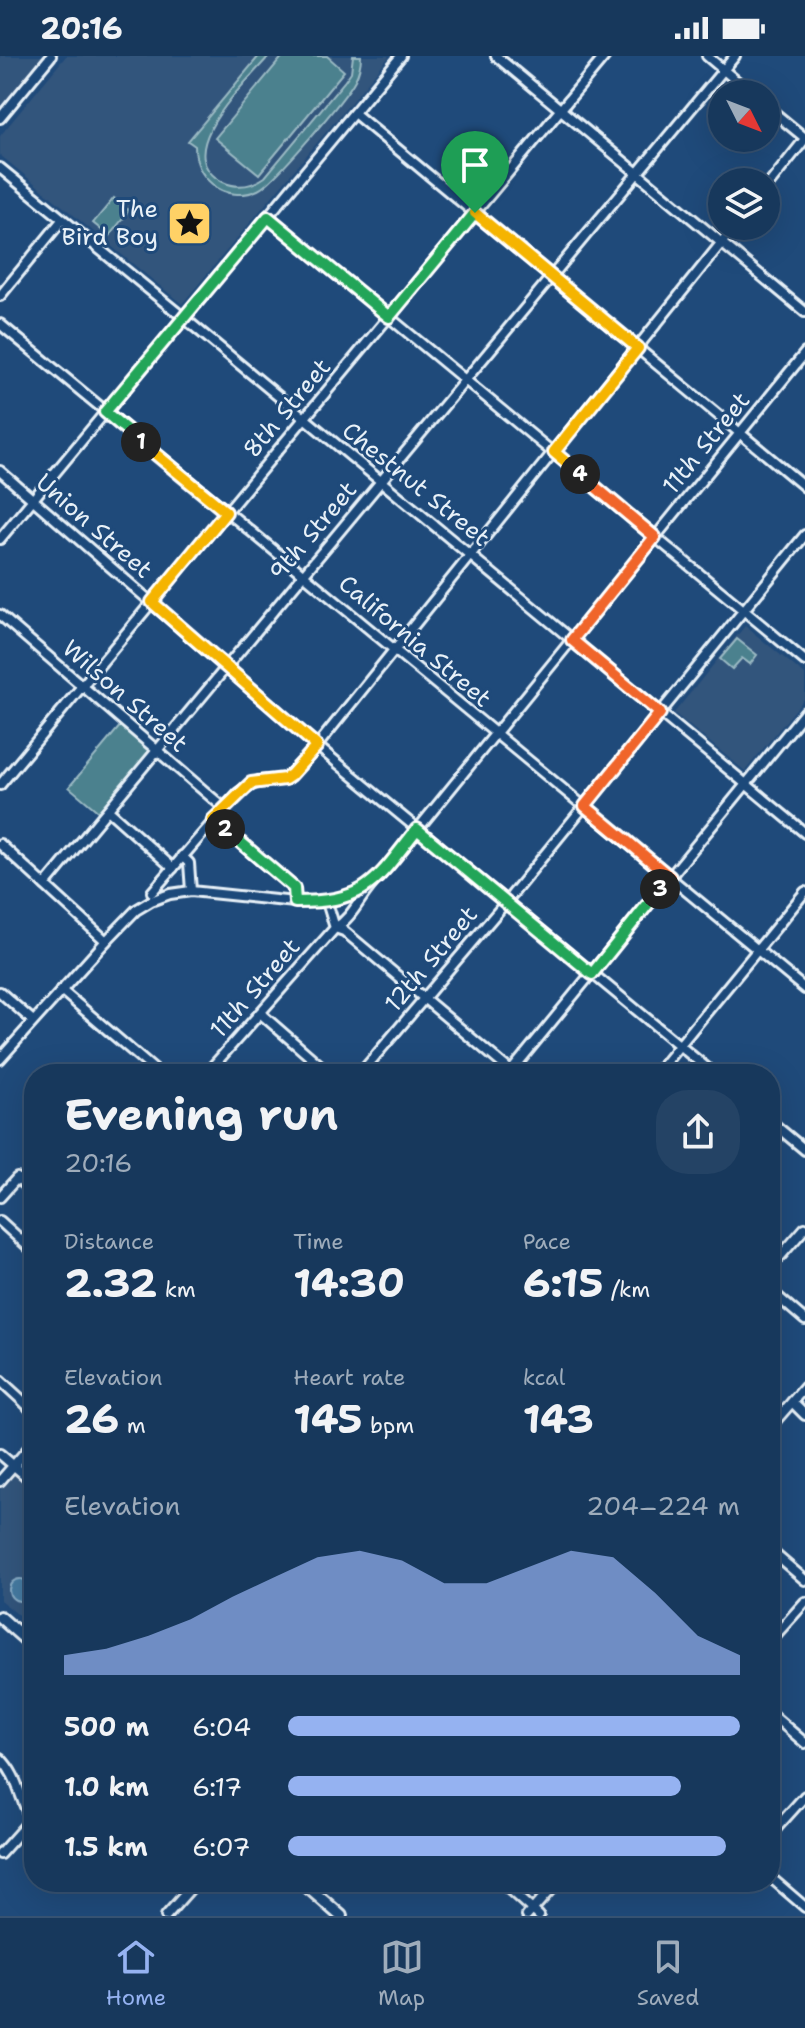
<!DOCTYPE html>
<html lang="en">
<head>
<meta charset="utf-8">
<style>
	:root { --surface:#17385c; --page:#244365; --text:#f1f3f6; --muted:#9eacbb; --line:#365272; --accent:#95b2f1 }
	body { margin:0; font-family:"Shantell Sans",sans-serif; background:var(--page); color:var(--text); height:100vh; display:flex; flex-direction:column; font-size:30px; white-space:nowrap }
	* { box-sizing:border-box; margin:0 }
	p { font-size:26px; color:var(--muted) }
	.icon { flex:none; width:44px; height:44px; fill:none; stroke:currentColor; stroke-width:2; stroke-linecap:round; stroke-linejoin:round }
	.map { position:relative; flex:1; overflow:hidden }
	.drawer { position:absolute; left:24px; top:1008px; width:756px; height:828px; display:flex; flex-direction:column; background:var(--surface); border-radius:32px; box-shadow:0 8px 32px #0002,0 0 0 2px var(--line) }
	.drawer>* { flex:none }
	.needle { width:52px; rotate:132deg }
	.tools { position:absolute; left:708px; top:24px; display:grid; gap:16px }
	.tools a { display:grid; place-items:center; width:72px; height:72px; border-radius:50%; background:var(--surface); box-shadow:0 8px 32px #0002,0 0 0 2px var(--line); font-size:40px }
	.pin { position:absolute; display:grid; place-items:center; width:68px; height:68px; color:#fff; margin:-82px -34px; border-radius:50% 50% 50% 0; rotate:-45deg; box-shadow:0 0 8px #0007 }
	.pin .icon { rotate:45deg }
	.km { position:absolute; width:40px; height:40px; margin:-20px; border-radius:50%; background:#222; color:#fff; font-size:22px; line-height:40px; text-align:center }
	.round { display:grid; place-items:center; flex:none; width:84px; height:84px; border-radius:32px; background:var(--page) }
	.summary { display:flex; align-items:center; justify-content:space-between; height:136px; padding:0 40px }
	h1 { font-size:44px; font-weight:700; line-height:60px }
	.metrics { display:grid; grid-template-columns:repeat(3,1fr); gap:12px; height:136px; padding:8px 40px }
	.metrics div { display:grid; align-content:center }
	.metrics b { font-size:40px; font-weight:700 }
	.metrics small { font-size:22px; font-weight:400 }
	.metrics p { font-size:22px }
	.chart { height:224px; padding:16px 40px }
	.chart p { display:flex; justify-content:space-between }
	.chart svg { width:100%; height:144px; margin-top:8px; fill:var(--accent); opacity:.7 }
	ul { padding:0 40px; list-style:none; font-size:26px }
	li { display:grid; grid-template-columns:128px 96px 1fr; align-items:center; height:60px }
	li i { height:20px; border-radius:10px; background:var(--accent) }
	.status { display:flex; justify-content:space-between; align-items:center; height:56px; padding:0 40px; background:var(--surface); direction:ltr }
	.status svg { height:22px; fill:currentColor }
	.dock { display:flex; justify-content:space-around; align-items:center; height:112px; border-top:2px solid var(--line); background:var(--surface); font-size:22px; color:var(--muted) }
	.dock a { display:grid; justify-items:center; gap:4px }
	.dock .active { color:var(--accent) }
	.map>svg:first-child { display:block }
	.built { fill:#33547c }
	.green { fill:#4c818e; stroke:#9ab9c3; stroke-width:2 }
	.water { fill:#447aa1; stroke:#86aac4; stroke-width:2 }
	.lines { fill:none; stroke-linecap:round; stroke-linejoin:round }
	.minor-casing { stroke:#e8f1f8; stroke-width:14 }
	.major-casing { stroke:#e8f1f8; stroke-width:16 }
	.minor { stroke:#1f4a7a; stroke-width:8 }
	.major { stroke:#1f4a7a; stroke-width:10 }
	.split-1-casing { stroke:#fff; stroke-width:16 }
	.split-2-casing { stroke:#fff; stroke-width:16 }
	.split-3-casing { stroke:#fff; stroke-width:16 }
	.split-4-casing { stroke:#fff; stroke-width:16 }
	.split-5-casing { stroke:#fff; stroke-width:16 }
	.split-1 { stroke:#22a559; stroke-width:10 }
	.split-2 { stroke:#f5b400; stroke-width:10 }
	.split-3 { stroke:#22a559; stroke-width:10 }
	.split-4 { stroke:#f0652b; stroke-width:10 }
	.split-5 { stroke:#f5b400; stroke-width:10 }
	.labels { text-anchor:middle; stroke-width:6; stroke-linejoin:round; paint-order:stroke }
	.poi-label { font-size:24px; fill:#e8f1f8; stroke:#1f4a7a; text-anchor:end }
	.street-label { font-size:24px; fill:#e8f1f8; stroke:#1f4a7a }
</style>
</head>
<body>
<div class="status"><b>20:16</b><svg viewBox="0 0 49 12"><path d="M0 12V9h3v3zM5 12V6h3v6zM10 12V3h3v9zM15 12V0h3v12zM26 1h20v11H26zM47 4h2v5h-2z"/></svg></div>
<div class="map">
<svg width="805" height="1860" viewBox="0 0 805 1860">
	<rect width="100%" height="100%" fill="#1f4a7a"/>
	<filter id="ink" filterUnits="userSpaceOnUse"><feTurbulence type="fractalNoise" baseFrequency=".0125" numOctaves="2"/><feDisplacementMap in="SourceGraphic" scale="16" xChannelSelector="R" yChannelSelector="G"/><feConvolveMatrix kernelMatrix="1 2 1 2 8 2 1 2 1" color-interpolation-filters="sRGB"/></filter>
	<g filter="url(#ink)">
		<g class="built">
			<path d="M0 0H43L0 52Z"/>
			<path d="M66 0H388L389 1 182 248 0 99V80Z"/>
			<path d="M745 570 805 619V642L745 715 674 657Z"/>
			<path d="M15 1416 34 1433V1549L22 1562 0 1544V1433Z"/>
		</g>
		<g class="green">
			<path d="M259 0H269C247 26 167 98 223 126 238 133 252 130 265 121L344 26 351 16 353 0H361C361 8 359 16 355 24 346 41 273 128 258 134 243 141 225 139 212 128 200 118 195 105 195 90L188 85Z"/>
			<path d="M283 0H327L344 15 259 118 215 82Z"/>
			<path d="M114 142 129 155 109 180 93 167Z"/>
			<path d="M737 583 757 599 750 608 742 602 732 613 720 603Z"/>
			<path d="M121 669 152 695 100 757 69 731Z"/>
		</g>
		<circle class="water" cx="20" cy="1534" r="11"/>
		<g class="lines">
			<defs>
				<g id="minor">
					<path d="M496 0 805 256"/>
					<path d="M707 0 752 38"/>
					<path d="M766 50 805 82"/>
					<path d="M354 57 805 431"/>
					<path d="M0 62 51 0"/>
					<path d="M0 112 184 262 805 777"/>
					<path d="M766 132 805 83"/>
					<path d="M268 161 805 605"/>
					<path d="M0 240 62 164"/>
					<path d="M0 268 805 933"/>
					<path d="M0 415 317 690 714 1018"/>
					<path d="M0 483 401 0"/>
					<path d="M0 559 224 752"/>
					<path d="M0 729 605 0"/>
					<path d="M108 754 173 812"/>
					<path d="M213 764 294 832 295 846"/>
					<path d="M0 788 106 885"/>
					<path d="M182 800 189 807 191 835"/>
					<path d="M45 829 735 0"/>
					<path d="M152 836 238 737 259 725 285 723 308 701 735 170"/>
					<path d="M335 872C355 860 361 837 378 822L805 297"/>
					<path d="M335 872 344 875 513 1017"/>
					<path d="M61 934 159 1018"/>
					<path d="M0 936 33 965"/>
					<path d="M260 957 330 1018"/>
					<path d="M0 1003 106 885 136 854 151 845 170 838 191 835 295 846H327L364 834"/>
					<path d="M206 1018 335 872 327 846"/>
					<path d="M360 1018 506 846 805 479"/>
					<path d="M509 1018 805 656"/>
					<path d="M656 1018 805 836"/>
					<path d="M770 1065 805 1094"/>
					<path d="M0 1141 17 1122 34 1138"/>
					<path d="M0 1165 34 1196"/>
					<path d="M770 1212 805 1172"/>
					<path d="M770 1234 805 1264"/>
					<path d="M0 1324 25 1347"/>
					<path d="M792 1346 805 1359"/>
					<path d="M34 1347H25L34 1357"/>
					<path d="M770 1371 805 1331"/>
					<path d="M0 1398 34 1427"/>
					<path d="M0 1425 34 1386"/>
					<path d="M770 1494 805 1524"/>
					<path d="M18 1577 34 1559"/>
					<path d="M770 1585 805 1546"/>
					<path d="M770 1657 805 1687"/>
					<path d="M0 1702C19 1721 18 1740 31 1763"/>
					<path d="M770 1779 805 1740"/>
					<path d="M0 1798 34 1760"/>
					<path d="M770 1821 805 1851"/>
					<path d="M501 1826 539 1860"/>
					<path d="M728 1827 729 1826"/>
					<path d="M166 1860 196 1826"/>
					<path d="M527 1860 557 1826"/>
				</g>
				<g id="major">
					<path d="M0 1561 34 1591"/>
					<path d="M302 1826 341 1860"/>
				</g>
			</defs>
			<use href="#minor" class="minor-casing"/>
			<use href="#major" class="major-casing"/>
			<use href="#minor" class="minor"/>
			<use href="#major" class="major"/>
		</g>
	</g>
	<g class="lines" filter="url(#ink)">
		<defs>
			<path id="split-1" d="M141 386 105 356 268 161 389 261 475 157"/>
			<path id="split-2" d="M141 386 226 456 152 546 317 690 291 719 285 723 251 727 213 764 225 773"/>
			<path id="split-3" d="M225 773 294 832 295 846C368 846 375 826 417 773L592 918 660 833"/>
			<path id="split-4" d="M580 418 655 481 572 584 660 657 585 750 670 821 660 833"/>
			<path id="split-5" d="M475 157 638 292 554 396 580 418"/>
		</defs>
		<use href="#split-1" class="split-1-casing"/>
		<use href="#split-2" class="split-2-casing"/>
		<use href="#split-3" class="split-3-casing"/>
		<use href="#split-4" class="split-4-casing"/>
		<use href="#split-5" class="split-5-casing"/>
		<use href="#split-1" class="split-1"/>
		<use href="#split-2" class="split-2"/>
		<use href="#split-3" class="split-3"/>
		<use href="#split-4" class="split-4"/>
		<use href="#split-5" class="split-5"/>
	</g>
	<defs>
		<symbol id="sight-square" viewBox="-11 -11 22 22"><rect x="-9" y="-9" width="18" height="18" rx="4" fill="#ffd166" stroke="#1f4a7a"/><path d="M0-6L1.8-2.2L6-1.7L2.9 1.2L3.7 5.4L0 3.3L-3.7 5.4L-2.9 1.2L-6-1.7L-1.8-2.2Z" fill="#111"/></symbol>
	</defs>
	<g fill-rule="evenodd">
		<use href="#sight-square" x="164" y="142" width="51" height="51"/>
	</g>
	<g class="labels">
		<g class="poi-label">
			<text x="158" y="161">The<tspan x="158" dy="28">Bird Boy</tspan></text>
		</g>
		<g class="street-label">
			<text transform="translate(287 352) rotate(-50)" y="8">8th Street</text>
			<text transform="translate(706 387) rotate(-51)" y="8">11th Street</text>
			<text transform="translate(416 428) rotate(39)" y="8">Chestnut Street</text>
			<text transform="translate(94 470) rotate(41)" y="8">Union Street</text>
			<text transform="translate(313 475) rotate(-50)" y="8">9th Street</text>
			<text transform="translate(415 585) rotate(40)" y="8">California Street</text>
			<text transform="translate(125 640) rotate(41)" y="8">Wilson Street</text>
			<text transform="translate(431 903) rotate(-50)" y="8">12th Street</text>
			<text transform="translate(255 932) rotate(-49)" y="8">11th Street</text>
		</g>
	</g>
</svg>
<div class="tools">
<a><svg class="needle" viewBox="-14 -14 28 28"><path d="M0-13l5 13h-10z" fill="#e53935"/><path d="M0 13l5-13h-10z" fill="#9eacbb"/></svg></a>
<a><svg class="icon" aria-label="layers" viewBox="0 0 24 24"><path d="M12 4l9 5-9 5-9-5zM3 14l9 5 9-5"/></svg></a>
</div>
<div class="pin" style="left:475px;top:157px;background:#1e9e55"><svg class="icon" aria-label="arrive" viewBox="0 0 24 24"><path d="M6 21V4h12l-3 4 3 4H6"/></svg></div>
<b class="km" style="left:141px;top:386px">1</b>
<b class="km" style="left:225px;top:773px">2</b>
<b class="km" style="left:660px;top:833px">3</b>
<b class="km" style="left:580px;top:418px">4</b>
<section class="drawer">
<div class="summary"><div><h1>Evening run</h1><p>20:16</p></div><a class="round"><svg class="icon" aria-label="share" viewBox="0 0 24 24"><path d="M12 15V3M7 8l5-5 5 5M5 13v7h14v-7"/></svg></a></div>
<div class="metrics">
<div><p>Distance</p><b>2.32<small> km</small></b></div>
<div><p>Time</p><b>14:30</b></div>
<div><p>Pace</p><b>6:15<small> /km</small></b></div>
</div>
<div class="metrics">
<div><p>Elevation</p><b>26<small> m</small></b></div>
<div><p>Heart rate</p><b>145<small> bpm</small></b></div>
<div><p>kcal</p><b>143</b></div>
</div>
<div class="chart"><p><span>Elevation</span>204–224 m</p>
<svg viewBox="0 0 160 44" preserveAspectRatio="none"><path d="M0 44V38L10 36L20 32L30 27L40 20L50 14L60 8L70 6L80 9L90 16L100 16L110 11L120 6L130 8L140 19L150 32L160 38V44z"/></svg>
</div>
<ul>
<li><b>500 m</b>6:04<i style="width:100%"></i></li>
<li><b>1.0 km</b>6:17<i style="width:87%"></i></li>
<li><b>1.5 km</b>6:07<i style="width:97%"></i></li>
</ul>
</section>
</div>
<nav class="dock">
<a class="active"><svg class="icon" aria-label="home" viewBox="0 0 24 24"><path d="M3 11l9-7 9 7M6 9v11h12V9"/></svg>Home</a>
<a><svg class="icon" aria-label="map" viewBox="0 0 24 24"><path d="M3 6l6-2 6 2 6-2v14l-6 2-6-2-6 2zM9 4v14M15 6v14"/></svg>Map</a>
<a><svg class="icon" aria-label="saved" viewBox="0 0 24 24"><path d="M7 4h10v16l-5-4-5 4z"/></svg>Saved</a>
</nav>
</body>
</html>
